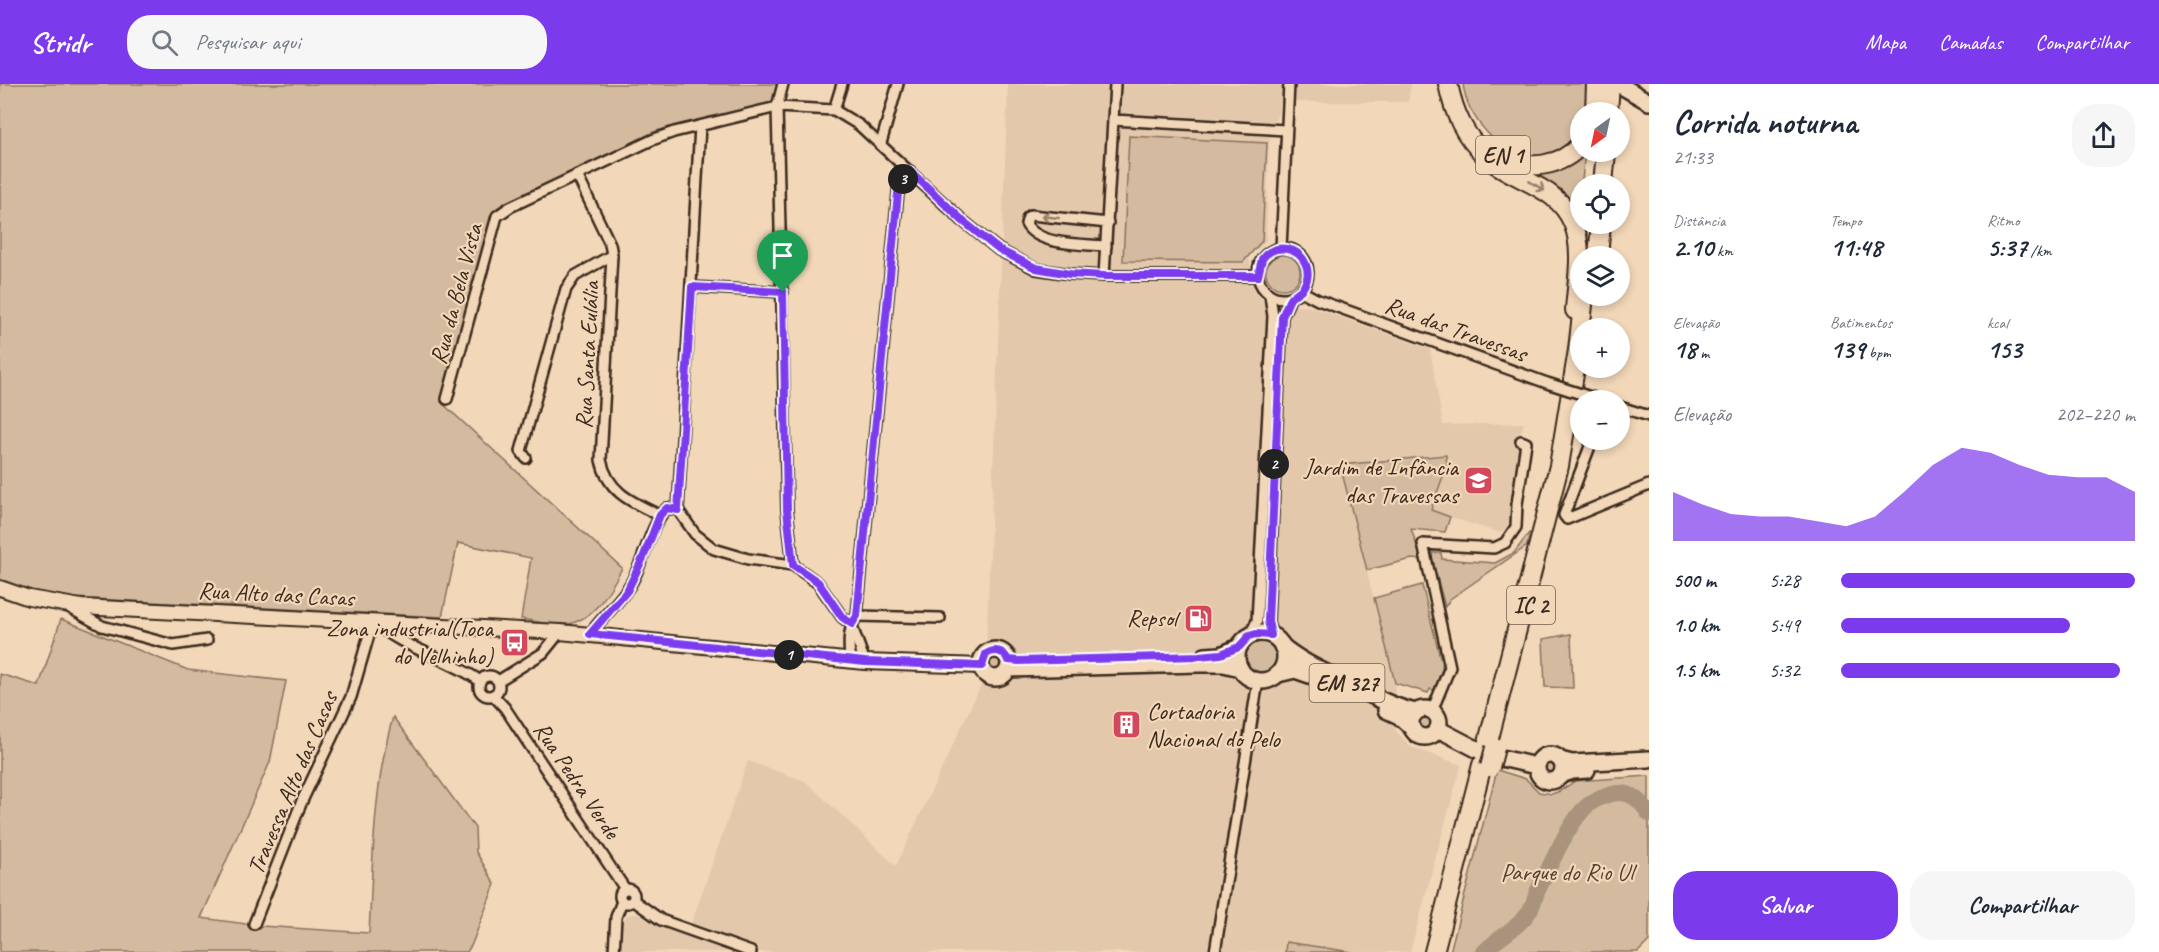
<!DOCTYPE html>
<html lang="pt">
<head>
<meta charset="utf-8">
<style>
	:root { --surface:#fff; --page:#f6f6f7; --text:#1f2937; --muted:#747a83; --accent:#7c3aed }
	body { margin:0; font-family:Caveat,sans-serif; background:var(--page); color:var(--text); height:100vh; display:flex; flex-direction:column; font-size:22px; white-space:nowrap }
	* { box-sizing:border-box; margin:0 }
	p { font-size:20px; color:var(--muted) }
	.icon { flex:none; width:33px; height:33px; fill:none; stroke:currentColor; stroke-width:2; stroke-linecap:round; stroke-linejoin:round }
	.map { position:relative; flex:1; overflow:hidden }
	.drawer { display:flex; flex-direction:column; background:var(--surface); width:510px }
	.drawer>* { flex:none }
	.needle { width:39px; rotate:213deg }
	.fabs { position:absolute; left:1570px; top:18px; display:grid; gap:12px }
	.fabs a { display:grid; place-items:center; width:60px; height:60px; border-radius:50%; background:var(--surface); box-shadow:0 3px 9px #0003; font-size:30px }
	.pin { position:absolute; display:grid; place-items:center; width:51px; height:51px; color:#fff; margin:-62px -26px; border-radius:50% 50% 50% 0; rotate:-45deg; box-shadow:0 0 6px #0007 }
	.pin .icon { rotate:45deg }
	.km { position:absolute; width:30px; height:30px; margin:-15px; border-radius:50%; background:#222; color:#fff; font-size:16px; line-height:30px; text-align:center }
	.round { display:grid; place-items:center; flex:none; width:63px; height:63px; border-radius:24px; background:var(--page) }
	.summary { display:flex; align-items:center; justify-content:space-between; height:102px; padding:0 24px }
	h1 { font-size:33px; font-weight:800; line-height:45px }
	.stats { display:grid; grid-template-columns:repeat(3,1fr); gap:9px; height:102px; padding:6px 24px }
	.stats div { display:grid; align-content:center }
	.stats b { font-size:26px; font-weight:800 }
	.stats small { font-size:16px; font-weight:400 }
	.stats p { font-size:16px }
	.chart { height:168px; padding:12px 24px }
	.chart p { display:flex; justify-content:space-between }
	.chart svg { width:100%; height:108px; margin-top:6px; fill:var(--accent); opacity:.7 }
	.button { display:flex; gap:12px; margin-top:auto; padding:12px 24px }
	.button a { flex:1; height:69px; border-radius:24px; background:var(--accent); color:#fff; font-size:24px; font-weight:800; line-height:69px; text-align:center }
	.button a+a { background:var(--page); color:var(--text) }
	ul { padding:0 24px; list-style:none; font-size:20px }
	li { display:grid; grid-template-columns:96px 72px 1fr; align-items:center; height:45px }
	li i { height:15px; border-radius:8px; background:var(--accent) }
	header { display:flex; align-items:center; gap:36px; box-sizing:border-box; height:84px; padding:0 30px; background:var(--accent); color:#fff }
	header strong { font-size:28px }
	nav { display:flex; gap:33px; margin-inline-start:auto; font-size:21px }
	.search { width:420px; height:54px; background:var(--page); display:flex; align-items:center; gap:15px; box-sizing:border-box; padding:0 21px; border-radius:24px; color:var(--muted); font-size:22px }
	main { display:flex; flex:1; min-height:0 }
	.map>svg:first-child { display:block }
	.built { fill:#e3c8ac }
	.green { fill:#d4bba0; stroke:#88725f; stroke-width:1.5 }
	.lines { fill:none; stroke-linecap:round; stroke-linejoin:round }
	.river { stroke:#a9937c; stroke-width:16 }
	.street-casing { stroke:#3b2a1e; stroke-width:14 }
	.secondary-casing { stroke:#3b2a1e; stroke-width:18 }
	.primary-casing { stroke:#3b2a1e; stroke-width:20 }
	.highway-casing { stroke:#3b2a1e; stroke-width:22 }
	.street { stroke:#f2d7b9; stroke-width:9 }
	.secondary { stroke:#f2d7b9; stroke-width:14 }
	.primary { stroke:#f2d7b9; stroke-width:15 }
	.highway { stroke:#f2d7b9; stroke-width:18 }
	.street-bridge-casing { stroke:#3b2a1e; stroke-width:14; stroke-linecap:butt }
	.highway-bridge-casing { stroke:#3b2a1e; stroke-width:22; stroke-linecap:butt }
	.street-bridge { stroke:#f2d7b9; stroke-width:9 }
	.highway-bridge { stroke:#f2d7b9; stroke-width:18 }
	.oneway { stroke:#96806c }
	.route-casing { stroke:#fff; stroke-width:12 }
	.route { stroke:#7c3aed; stroke-width:8 }
	.labels { text-anchor:middle; stroke-width:4.5; stroke-linejoin:round; paint-order:stroke }
	.shield { fill:#f2d7b9; stroke:#725e4c; stroke-width:1.5 }
	.shield-label { font-size:22px; font-weight:bold; fill:#3b2a1e }
	.street-label { font-size:24px; fill:#3b2a1e; stroke:#f2d7b9 }
	.poi-label { font-size:24px; fill:#3b2a1e; stroke:#f2d7b9; text-anchor:end }
	.park-label { font-size:24px; fill:#524032; stroke:#f2d7b9 }
</style>
</head>
<body>
<header>
<strong>Stridr</strong>
<div class="search"><svg class="icon" aria-label="search" viewBox="0 0 24 24"><circle cx="10" cy="10" r="6"/><path d="M15 15l6 6"/></svg>Pesquisar aqui</div>
<nav><a>Mapa</a><a>Camadas</a><a>Compartilhar</a></nav>
</header>
<main>
<div class="map">
<svg width="1649" height="868" viewBox="0 0 1649 868">
	<rect width="100%" height="100%" fill="#f2d7b9"/>
	<filter id="ink" filterUnits="userSpaceOnUse"><feTurbulence type="fractalNoise" baseFrequency=".0167" numOctaves="2"/><feDisplacementMap in="SourceGraphic" scale="12" xChannelSelector="R" yChannelSelector="G"/><feConvolveMatrix kernelMatrix="1 2 1 2 8 2 1 2 1" color-interpolation-filters="sRGB"/></filter>
	<g filter="url(#ink)">
		<path class="built" d="M1008 0H1411L1408 18H1281L1269 59 1266 157 1249 173 1254 205 1267 221 1312 223 1430 265 1443 341 1524 339 1516 362 1522 364 1515 412 1511 418 1509 425 1511 433 1508 444 1500 449 1431 427 1447 381 1446 371 1340 381 1395 599 1394 645 1411 663 1461 681 1410 868H1352L1287 858 1285 868H620L621 838 629 830H638L655 840 687 852 748 677 805 697 896 782 983 597H985Z"/>
		<g class="green">
			<path d="M0 0H779L774 17 772 19 656 47 498 123 491 132 441 318 622 484C611 505 595 535 568 540 554 542 536 537 521 535L531 474 458 459 442 533 75 514 28 506 0 497Z"/>
			<path d="M1463 0H1588L1587 28H1581V50C1574 62 1564 67 1551 70 1545 71 1538 74 1533 73 1498 70 1467 33 1463 0Z"/>
			<path d="M1129 52 1267 59 1262 157 1243 178 1123 177Z"/>
			<path d="M1585 68 1578 135 1527 85Z"/>
			<circle cx="1283" cy="188" r="17"/>
			<path d="M1446 371 1447 381 1431 426 1450 433 1445 448 1411 445 1422 476 1412 475 1367 486 1340 381Z"/>
			<path d="M1529 449H1530L1527 462 1450 515 1445 523 1431 471 1432 469H1441L1442 475 1495 479 1514 469Z"/>
			<path d="M1422 501 1440 573H1443L1442 586 1434 606 1430 605 1428 609 1395 599 1374 514Z"/>
			<path d="M61 535 188 586 286 597 270 678 201 834 261 842 369 849C373 777 373 702 393 633L475 744 476 768 495 800 472 860 467 868H0V590L39 602Z"/>
			<path d="M1571 550 1573 604 1545 603 1543 555Z"/>
			<circle cx="1261" cy="573" r="17"/>
			<circle cx="996" cy="581" r="8"/>
			<circle cx="1425" cy="640" r="8"/>
			<circle cx="1550" cy="682" r="7"/>
			<path d="M1497 686 1526 695 1539 708 1552 710 1560 707 1575 697 1649 692V857L1638 868H1450Z"/>
			<path d="M1286 858 1352 868H1285Z"/>
		</g>
		<g class="lines">
			<path class="river" d="M1484 868C1498 853 1518 845 1529 828 1533 822 1535 813 1538 806 1549 785 1569 737 1587 722 1594 716 1603 712 1612 710 1630 706 1639 715 1649 730"/>
			<defs>
				<g id="street">
					<path d="M783 0 777 23 787 426 793 481"/>
					<path d="M1115 0 1113 36 1286 46"/>
					<path d="M834 26 842 0"/>
					<path d="M881 59 898 0"/>
					<path d="M577 91 610 160 612 171 601 376C608 409 632 418 659 431"/>
					<path d="M1106 162C1084 160 1038 162 1026 140L1028 133 1031 131 1108 139"/>
					<circle cx="1283" cy="189" r="25"/>
					<path d="M1281 164 1289 0"/>
					<path d="M1104 192 1113 36"/>
					<path d="M692 203 783 208"/>
					<path d="M1301 207 1318 216 1547 299"/>
					<path d="M447 315 497 132 510 123 652 56 674 48 777 23 834 26 859 41 963 137 999 166 1036 185 1070 190 1104 192H1258"/>
					<path d="M1620 323 1649 332"/>
					<path d="M1592 357 1564 431 1567 435 1649 401"/>
					<path d="M526 374 521 367 566 205 575 192 612 171"/>
					<path d="M678 426 700 42"/>
					<path d="M70 524 102 542 173 561 207 556"/>
					<path d="M857 532 940 534"/>
					<path d="M590 550C601 535 615 522 626 507 643 485 649 441 667 424L678 426 695 450 714 465 748 475 793 481 818 499 842 533 851 540 865 578"/>
					<path d="M1271 551 1268 537 1282 233 1291 213"/>
					<path d="M1249 552 1257 537 1273 232 1270 211"/>
					<path d="M850 577C849 560 847 547 857 532L899 99 910 87"/>
					<circle cx="489" cy="602" r="10"/>
					<path d="M498 597 543 569 560 548"/>
					<path d="M493 611 505 624 625 805"/>
					<path d="M1432 627 1450 583 1423 460 1494 464 1505 459 1516 443 1517 420 1526 359 1521 357"/>
					<circle cx="627" cy="812" r="7"/>
					<path d="M633 816 661 836 751 868"/>
					<path d="M254 840 302 717 351 613 373 537C403 565 447 573 480 597"/>
					<path d="M614 868 616 833 622 817"/>
					<path d="M1215 868 1258 597"/>
				</g>
				<path id="secondary" d="M0 504 29 514 81 523 560 548 865 578 982 582"/>
				<g id="primary">
					<path d="M1618 0 1649 18"/>
					<circle cx="1261" cy="573" r="24"/>
					<path d="M1282 562C1301 578 1325 588 1347 599 1369 610 1392 623 1416 628"/>
					<circle cx="995" cy="580" r="14"/>
					<path d="M1205 572 1221 571 1239 563"/>
					<path d="M1008 585 1199 580H1224L1240 584"/>
					<path d="M1278 590 1295 586 1321 595"/>
					<circle cx="1425" cy="639" r="14"/>
					<path d="M1386 626 1399 632 1411 643"/>
					<path d="M1438 645 1488 671 1536 682"/>
					<circle cx="1550" cy="684" r="13"/>
					<path d="M1560 676 1572 679 1649 675"/>
					<path d="M1561 691 1573 687 1587 686"/>
				</g>
				<g id="highway">
					<path d="M1448 0C1454 29 1464 52 1486 72 1513 97 1558 101 1573 139 1584 164 1577 199 1575 226"/>
					<path d="M1595 28 1596 0"/>
					<path d="M1608 28 1610 0"/>
					<path d="M1502 71C1526 89 1563 82 1581 60"/>
					<path d="M1603 100 1606 68"/>
					<path d="M1598 172 1601 140"/>
					<path d="M1487 662 1559 382 1578 266 1584 212"/>
					<path d="M1434 868 1482 681"/>
				</g>
			</defs>
			<use href="#street" class="street-casing"/>
			<use href="#secondary" class="secondary-casing"/>
			<use href="#primary" class="primary-casing"/>
			<use href="#highway" class="highway-casing"/>
			<use href="#street" class="street"/>
			<use href="#secondary" class="secondary"/>
			<use href="#primary" class="primary"/>
			<use href="#highway" class="highway"/>
			<defs>
				<path id="street-bridge" d="M1547 299 1600 316"/>
				<path id="highway-bridge" d="M1490 683 1495 664"/>
			</defs>
			<use href="#street-bridge" class="street-bridge-casing"/>
			<use href="#highway-bridge" class="highway-bridge-casing"/>
			<use href="#street-bridge" class="street-bridge"/>
			<use href="#highway-bridge" class="highway-bridge"/>
		</g>
		<defs><path id="oneway-shaft" d="M-6 0H5M1.5-3L5.5 0L1.5 3" fill="none" stroke-width="1.6" stroke-linecap="round" stroke-linejoin="round" transform="scale(1.5)"/></defs>
		<g class="oneway">
			<use href="#oneway-shaft" transform="translate(1537 102) rotate(31)"/>
			<use href="#oneway-shaft" transform="translate(1050 133) rotate(-174)"/>
		</g>
	</g>
	<g class="lines" filter="url(#ink)">
		<defs>
			<path id="route" d="M910 87 963 137 999 166 1036 184 1070 190 1104 192H1258L1262 175C1268 167 1277 163 1287 165 1304 168 1313 187 1304 202 1301 208 1293 210 1290 215 1287 220 1285 227 1282 233L1268 537 1271 551 1256 550 1249 552 1239 563 1221 570 1199 572 1019 577 1008 576C1003 566 995 565 986 570L982 582 865 578 590 550 627 507 643 474 660 431 667 424 678 426 692 203 783 208 787 426 793 481 818 498 842 533 852 540 857 532 899 99Z"/>
		</defs>
		<use href="#route" class="route-casing"/>
		<use href="#route" class="route"/>
	</g>
	<defs>
		<symbol id="school-square" viewBox="-11 -11 22 22"><rect x="-9" y="-9" width="18" height="18" rx="4" fill="#d1495b" stroke="#f2d7b9"/><path d="M0-5L7-2L0 1L-7-2ZM-4 1L0 2.5L4 1V4Q0 6-4 4Z" fill="#fff"/></symbol>
		<symbol id="fuel-square" viewBox="-11 -11 22 22"><rect x="-9" y="-9" width="18" height="18" rx="4" fill="#d1495b" stroke="#f2d7b9"/><path d="M-5.5-6h7V0h2V4h1.3V-2.5L3-4.5l.8-.8L6-3V5H2.5V1h-1V6h-7ZM-4.2-4.7v3.2H.2V-4.7Z" fill="#fff"/></symbol>
		<symbol id="bus-square" viewBox="-11 -11 22 22"><rect x="-9" y="-9" width="18" height="18" rx="4" fill="#d1495b" stroke="#f2d7b9"/><path d="M-5-6H5V4H4V6H2V4H-2V6H-4V4H-5ZM-3.5-4V0h7V-4ZM-3.5 1.2v1.5H-2V1.2ZM2 1.2v1.5H3.5V1.2Z" fill="#fff"/></symbol>
		<symbol id="building-square" viewBox="-11 -11 22 22"><rect x="-9" y="-9" width="18" height="18" rx="4" fill="#d1495b" stroke="#f2d7b9"/><path d="M-4-6H4V6H1V3H-1V6H-4ZM-2.5-4.3h1.7v1.8h-1.7ZM.8-4.3h1.7v1.8H.8ZM-2.5-1h1.7V.8h-1.7ZM.8-1h1.7V.8H.8Z" fill="#fff"/></symbol>
	</defs>
	<g fill-rule="evenodd">
		<use href="#school-square" x="1462" y="380" width="33" height="33"/>
		<use href="#fuel-square" x="1182" y="518" width="33" height="33"/>
		<use href="#bus-square" x="498" y="542" width="33" height="33"/>
		<use href="#building-square" x="1110" y="624" width="33" height="33"/>
	</g>
	<g class="labels">
		<g class="shield">
			<rect x="1476" y="52" width="54" height="38" rx="4.5"/>
			<rect x="1507" y="502" width="48" height="38" rx="4.5"/>
			<rect x="1309.5" y="580" width="75" height="38" rx="4.5"/>
		</g>
		<g class="shield-label">
			<text x="1503" y="79">EN 1</text>
			<text x="1531" y="529">IC 2</text>
			<text x="1347" y="607">EM 327</text>
		</g>
		<g class="street-label">
			<text transform="translate(456 210) rotate(-75)" y="8">Rua da Bela Vista</text>
			<text transform="translate(1456 245) rotate(20)" y="8">Rua das Travessas</text>
			<text transform="translate(587 271) rotate(-87)" y="8">Rua Santa Eulália</text>
			<text transform="translate(276 510) rotate(3)" y="8">Rua Alto das Casas</text>
			<text transform="translate(577 696) rotate(56)" y="8">Rua Pedra Verde</text>
			<text transform="translate(292 699) rotate(-67)" y="8">Travessa Alto das Casas</text>
		</g>
		<g class="poi-label">
			<text x="1458" y="391">Jardim de Infância<tspan x="1458" dy="28">das Travessas</tspan></text>
			<text x="1177" y="542">Repsol</text>
			<text x="493" y="552">Zona industrial(Toca<tspan x="493" dy="28">do Velhinho)</tspan></text>
			<text x="1147" y="635" text-anchor="start">Cortadoria<tspan x="1147" dy="28">Nacional do Pelo</tspan></text>
		</g>
		<g class="park-label">
			<text x="1567" y="796">Parque do Rio Ul</text>
		</g>
	</g>
</svg>
<div class="fabs">
<a><svg class="needle" viewBox="-14 -14 28 28"><path d="M0-13l5 13h-10z" fill="#e53935"/><path d="M0 13l5-13h-10z" fill="#747a83"/></svg></a>
<a><svg class="icon" aria-label="locate" viewBox="0 0 24 24"><circle cx="12" cy="12" r="6"/><path d="M12 2v4M12 18v4M2 12h4M18 12h4"/></svg></a>
<a><svg class="icon" aria-label="layers" viewBox="0 0 24 24"><path d="M12 4l9 5-9 5-9-5zM3 14l9 5 9-5"/></svg></a>
<a>+</a>
<a>−</a>
</div>
<div class="pin" style="left:783px;top:208px;background:#1e9e55"><svg class="icon" aria-label="arrive" viewBox="0 0 24 24"><path d="M6 21V4h12l-3 4 3 4H6"/></svg></div>
<b class="km" style="left:789px;top:571px">1</b>
<b class="km" style="left:1274px;top:380px">2</b>
<b class="km" style="left:903px;top:95px">3</b>
</div>
<section class="drawer">
<div class="summary"><div><h1>Corrida noturna</h1><p>21:33</p></div><a class="round"><svg class="icon" aria-label="share" viewBox="0 0 24 24"><path d="M12 15V3M7 8l5-5 5 5M5 13v7h14v-7"/></svg></a></div>
<div class="stats">
<div><p>Distância</p><b>2.10<small> km</small></b></div>
<div><p>Tempo</p><b>11:48</b></div>
<div><p>Ritmo</p><b>5:37<small> /km</small></b></div>
</div>
<div class="stats">
<div><p>Elevação</p><b>18<small> m</small></b></div>
<div><p>Batimentos</p><b>139<small> bpm</small></b></div>
<div><p>kcal</p><b>153</b></div>
</div>
<div class="chart"><p><span>Elevação</span>202–220 m</p>
<svg viewBox="0 0 160 44" preserveAspectRatio="none"><path d="M0 44V24L10 29L20 33L30 34L40 34L50 36L60 38L70 34L80 24L90 13L100 6L110 8L120 13L130 17L140 18L150 18L160 24V44z"/></svg>
</div>
<ul>
<li><b>500 m</b>5:28<i style="width:100%"></i></li>
<li><b>1.0 km</b>5:49<i style="width:78%"></i></li>
<li><b>1.5 km</b>5:32<i style="width:95%"></i></li>
</ul>
<div class="button"><a>Salvar</a><a>Compartilhar</a></div>
</section>
</main>
</body>
</html>
